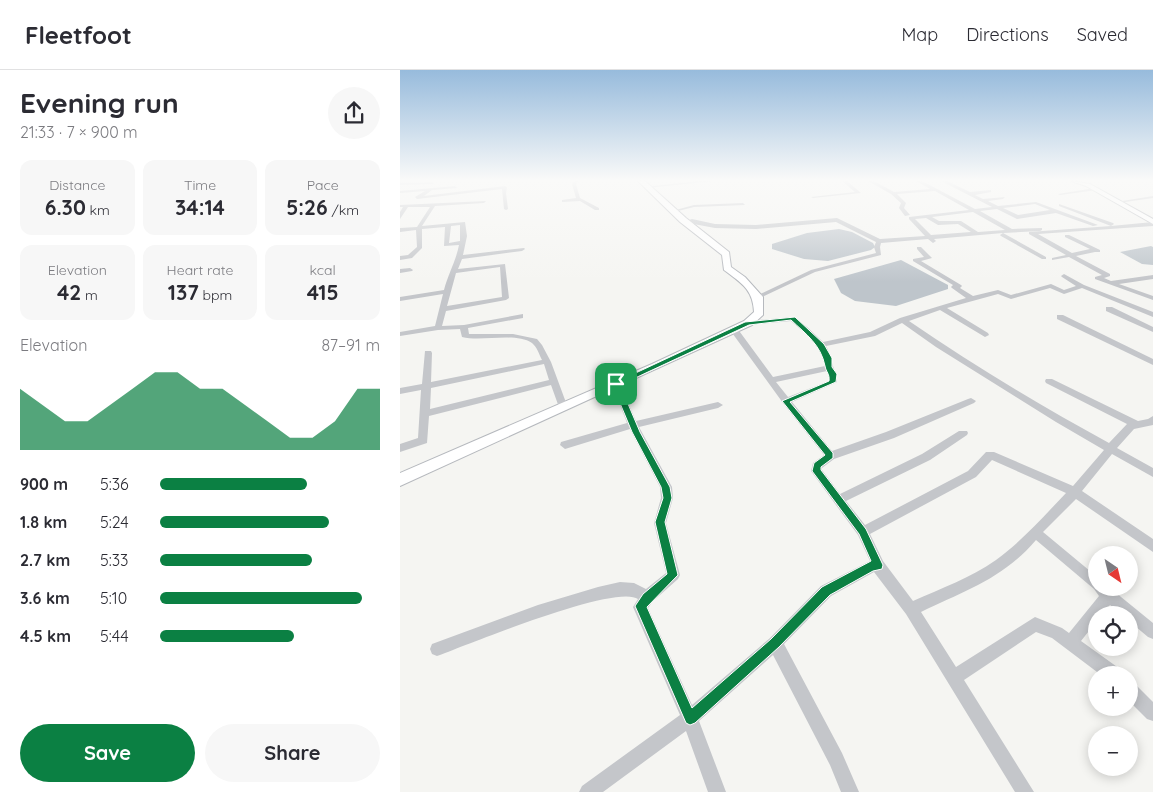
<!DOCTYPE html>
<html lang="en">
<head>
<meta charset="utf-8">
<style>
	:root { --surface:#fff; --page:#f7f7f7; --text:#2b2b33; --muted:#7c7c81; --line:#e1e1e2; --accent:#0b8043 }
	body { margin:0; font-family:Quicksand,sans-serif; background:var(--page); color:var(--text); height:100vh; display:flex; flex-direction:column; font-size:19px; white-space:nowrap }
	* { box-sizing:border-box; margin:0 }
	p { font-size:16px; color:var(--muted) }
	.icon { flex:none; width:28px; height:28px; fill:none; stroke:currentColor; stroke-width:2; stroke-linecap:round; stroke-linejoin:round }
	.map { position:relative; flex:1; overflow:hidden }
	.drawer { display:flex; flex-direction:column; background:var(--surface); width:400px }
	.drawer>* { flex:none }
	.needle { width:32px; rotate:145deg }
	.tools { position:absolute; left:688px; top:476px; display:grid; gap:10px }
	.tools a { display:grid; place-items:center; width:50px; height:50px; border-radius:50%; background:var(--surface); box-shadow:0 2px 12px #0003; font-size:25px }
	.pin { position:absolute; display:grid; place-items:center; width:42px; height:42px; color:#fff; margin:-21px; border-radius:10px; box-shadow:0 2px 8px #0006 }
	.round { display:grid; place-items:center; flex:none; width:52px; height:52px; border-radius:26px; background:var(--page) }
	.head { display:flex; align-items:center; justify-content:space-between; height:85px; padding:0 20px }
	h1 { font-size:28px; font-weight:700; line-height:38px }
	.stats { display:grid; grid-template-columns:repeat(3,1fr); gap:8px; height:85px; padding:5px 20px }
	.stats div { display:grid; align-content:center; border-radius:12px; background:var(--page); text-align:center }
	.stats b { font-size:21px; font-weight:700 }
	.stats small { font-size:14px; font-weight:400 }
	.stats p { font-size:14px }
	.chart { height:140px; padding:10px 20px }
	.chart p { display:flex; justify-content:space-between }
	.chart svg { width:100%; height:90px; margin-top:5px; fill:var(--accent); opacity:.7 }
	.primary-button { display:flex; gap:10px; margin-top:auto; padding:10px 20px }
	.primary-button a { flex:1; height:58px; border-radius:30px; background:var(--accent); color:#fff; font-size:20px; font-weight:700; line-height:58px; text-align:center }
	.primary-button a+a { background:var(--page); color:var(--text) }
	ul { padding:0 20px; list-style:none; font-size:16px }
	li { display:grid; grid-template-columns:80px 60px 1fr; align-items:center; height:38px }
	li i { height:12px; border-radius:6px; background:var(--accent) }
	header { display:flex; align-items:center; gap:30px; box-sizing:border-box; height:70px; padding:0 25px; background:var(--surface); border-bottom:1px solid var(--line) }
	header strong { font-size:24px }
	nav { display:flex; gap:28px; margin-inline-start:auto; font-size:18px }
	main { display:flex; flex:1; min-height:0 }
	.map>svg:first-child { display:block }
	.water { fill:#bec5cb }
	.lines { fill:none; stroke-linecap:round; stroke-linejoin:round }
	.secondary-casing { stroke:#b6b9be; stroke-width:2 }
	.street { fill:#c4c6ca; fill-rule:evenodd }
	.secondary { fill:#fff; fill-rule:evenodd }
	.route { fill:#0b8043; stroke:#fff; fill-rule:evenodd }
</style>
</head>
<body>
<header>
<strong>Fleetfoot</strong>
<nav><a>Map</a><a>Directions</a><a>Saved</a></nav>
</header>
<main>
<section class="drawer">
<div class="head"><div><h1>Evening run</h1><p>21:33 · 7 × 900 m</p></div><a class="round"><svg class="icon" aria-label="share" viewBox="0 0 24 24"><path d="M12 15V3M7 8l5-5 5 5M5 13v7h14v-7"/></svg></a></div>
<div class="stats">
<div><p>Distance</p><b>6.30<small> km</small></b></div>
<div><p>Time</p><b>34:14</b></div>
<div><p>Pace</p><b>5:26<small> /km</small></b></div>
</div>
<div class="stats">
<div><p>Elevation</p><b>42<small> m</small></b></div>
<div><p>Heart rate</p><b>137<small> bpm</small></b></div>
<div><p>kcal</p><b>415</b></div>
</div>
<div class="chart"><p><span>Elevation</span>87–91 m</p>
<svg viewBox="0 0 160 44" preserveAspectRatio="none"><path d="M0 44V14L10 22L20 30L30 30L40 22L50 14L60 6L70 6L80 14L90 14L100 22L110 30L120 38L130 38L140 30L150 14L160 14V44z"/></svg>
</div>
<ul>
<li><b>900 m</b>5:36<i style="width:67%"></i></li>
<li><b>1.8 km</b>5:24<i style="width:77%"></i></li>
<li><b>2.7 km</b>5:33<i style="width:69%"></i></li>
<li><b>3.6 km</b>5:10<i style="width:92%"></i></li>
<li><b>4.5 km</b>5:44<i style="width:61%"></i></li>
</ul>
<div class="primary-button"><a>Save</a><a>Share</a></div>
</section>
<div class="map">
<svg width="753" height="722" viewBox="0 0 753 722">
	<rect width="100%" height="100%" fill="#f5f5f2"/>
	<g class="water">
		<path d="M439 159 452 162 473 173 475 177 471 180 428 191 404 189 372 179V174L407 163Z"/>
		<path d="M751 176 753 177V195L742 194 720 182Z"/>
		<path d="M501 190 548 215V219L496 236 455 231 441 223 434 209Z"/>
	</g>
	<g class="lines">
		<defs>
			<g id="secondary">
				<path d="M238 111H245L286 148 329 182 331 197 345 207 363 227V245L352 255 0 416V403L252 294 344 251 354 242C353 219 341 213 324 200L322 185 280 152Z"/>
				<path d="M671 111 690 114 753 149V154L686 116Z"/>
			</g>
		</defs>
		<use href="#secondary" class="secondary-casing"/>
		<g class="street">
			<path d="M174 111H178L176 114 180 128 199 138V140H195L180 131 162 132V130L176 128 172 114Z"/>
			<path d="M297 111H315L247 118 245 117Z"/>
			<path d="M442 111H447L461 123 413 128 411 127 455 122Z"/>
			<path d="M468 111H474L494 122 530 119 516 111H522L575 139 592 137 541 111H547L570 122 591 120V122L575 125 583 129 605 127 603 129 588 131 598 136 636 132 698 155 693 156 656 143 617 149 597 139 580 141 612 159 642 158V160L640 161 603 163 646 187V189H642L601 166 600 165 603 163 534 169 536 171 533 173 528 169 481 173 480 177 481 185 415 202 358 229 356 228V226L411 200 476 183 474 177 476 172 436 152 356 159 315 158 283 152 292 149 315 154 356 155 437 148 480 169 525 166 509 149V147L569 140 535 121 497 124 506 133 504 138 510 145 505 146 499 138 501 133 491 124ZM635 134 650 140 618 145 603 138ZM573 142 605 160 578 162 561 151H539L532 147ZM526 148 538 155 558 154 571 162 531 165 515 149Z"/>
			<path d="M32 112 34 114 0 115V113Z"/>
			<path d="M55 116 57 118 32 120 24 126 105 116 107 117 106 123 108 139 106 140 104 139 102 119 17 129 15 127 25 121 0 123V121Z"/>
			<path d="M695 118 697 120 660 125 658 124Z"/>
			<path d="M753 126V128L718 133 716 132Z"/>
			<path d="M86 131 84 133 35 136 22 156 65 152 67 166 63 185 124 178 125 179 122 181 62 189 58 199 105 194 109 228 106 230 46 241 42 256 64 255 123 244V248L68 258 69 264H113L137 269 142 275 151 292 168 338 166 340H160L151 315 29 346 27 373 0 382V374L18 368 21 320 0 324V318L22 314 25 281H31L32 283 31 312 142 290C139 284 137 277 132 273 115 262 82 272 62 267L60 259 38 260 0 266V262L35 256 43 224 0 231V227L44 220C48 204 56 191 59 175L44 176 45 157 22 159V178L12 188 0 190V186L8 185 17 177 16 160 0 162V158L17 157 30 137H8L0 149V142L3 137H0V135ZM60 155V171L49 173 51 156ZM100 197 102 227 47 236 56 203ZM144 294 149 310 30 339 31 318Z"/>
			<path d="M343 133 345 135 294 137 274 142 272 141 294 135Z"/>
			<path d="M659 134 713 153 714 154 711 156 753 152V156L638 164 672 183 690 179 665 167V165H669L700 180V182H695L676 186 710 204V206L704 208 711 211 753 205V209L719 214 753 226V230L695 209V207L702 205 669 187 652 190V188L666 185 629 164V162L711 156 659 136Z"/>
			<path d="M517 177H521L532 188 521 191 561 215 562 216 560 218 573 226 598 220 611 225 651 214 664 220 676 216 662 207 661 206 664 204 684 215 753 242V247L682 218 664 224 650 218 611 229 598 224 547 238 588 263 589 265 585 267 540 240 509 251C573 295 641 336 709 373L727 354 646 313 645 311 646 309H652L738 351 748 349 753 346V355L734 359 717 378 753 398V407L712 384 682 421 753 469V482L676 429 643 462 696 506V518H710L753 553V569L748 567 729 551V545H722L710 535 702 545H696V552L681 571 720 599 722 605H701L652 568 636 562 564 610 634 722H615L506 544 474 502 431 526 384 574 442 683 459 722H441L430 695 373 585 299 651 326 722H308L286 661 203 722H179L182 716 280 645 233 537 238 529C216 513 67 575 37 586L32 584 30 579 32 574 138 535 198 517 220 512 234 513 246 519 266 503 254 453 261 428 260 417 230 359 165 379 160 375 161 372 227 353 212 314 216 311 220 314 236 351 318 332 323 335 318 338 239 357 272 417 273 428 266 453 280 505 278 509 252 532 248 538 292 635 370 568 421 516 470 491 458 465 411 401 413 393 424 385 383 333 330 260 334 258H337L373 307 425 296C424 276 406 264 391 251L348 255 344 253 348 251 393 247 407 257 423 272 470 262 500 248 566 228 552 218 551 217 553 215 513 191V189L524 187 517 179ZM502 253 536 277 656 352 704 380 673 416 594 382H586L568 401 465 455 446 431 530 390 567 365 568 363 567 361H559L522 384 440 424 422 400V398L434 389 494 368 574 333 576 331 571 328 568 329 486 362 432 381 392 332 437 312C437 302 435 303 433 296 431 288 430 283 426 276L475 266ZM427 301 429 303V311L388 327 376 312ZM592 390 666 423C644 446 622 471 596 490 570 508 542 518 513 531L483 491 470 464 576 407ZM636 470 694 519 699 526 669 563 662 558 635 547 556 597 521 542C564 521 603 509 636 470Z"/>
			<path d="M10 198 13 200 12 201 0 203V199Z"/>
			<path d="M706 237H712L753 257V262L706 241Z"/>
			<path d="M657 245H663L753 289V295L657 249Z"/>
			<path d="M729 612 735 614 753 632V651L747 649 729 631Z"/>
		</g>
		<use href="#secondary" class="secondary"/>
	</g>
	<linearGradient id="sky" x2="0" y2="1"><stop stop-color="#97bbdc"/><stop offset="0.52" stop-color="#fafaf9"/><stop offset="1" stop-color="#fafaf9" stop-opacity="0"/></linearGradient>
	<rect width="753" height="212" fill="url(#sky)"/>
	<path class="route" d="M395 247 424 274 432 288V297L437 304 436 312 390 332 433 383V388L421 397V400L466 459 483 495 482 499 473 501 430 525 379 577 295 653 290 655 286 653 235 536 243 524 267 504 255 452 263 428 261 417 232 362 212 314 345 252ZM391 250C406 264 421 275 425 296 426 302 430 304 429 311L382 331 425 385 414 393 412 401 459 464 471 491 422 517 371 569 292 638 247 537 278 505 265 452 272 428 270 417 240 362 220 315 349 255Z"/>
</svg>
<div class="tools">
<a><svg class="needle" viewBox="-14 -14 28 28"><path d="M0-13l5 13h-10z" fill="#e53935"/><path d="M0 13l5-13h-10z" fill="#7c7c81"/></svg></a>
<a><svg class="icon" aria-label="locate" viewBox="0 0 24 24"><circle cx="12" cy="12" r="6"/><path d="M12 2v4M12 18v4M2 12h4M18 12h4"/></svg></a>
<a>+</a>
<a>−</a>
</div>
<div class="pin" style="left:216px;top:314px;background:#1e9e55"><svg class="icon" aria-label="arrive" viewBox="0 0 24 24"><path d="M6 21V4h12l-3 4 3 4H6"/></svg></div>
</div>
</main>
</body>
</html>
